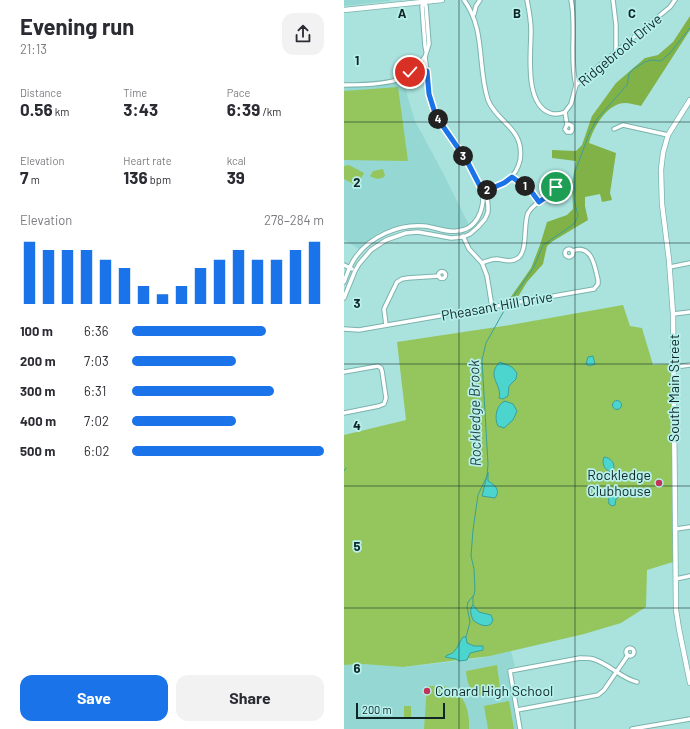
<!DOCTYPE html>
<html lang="en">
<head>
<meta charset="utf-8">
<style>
	:root { --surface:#fff; --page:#f2f2f3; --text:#2b2b33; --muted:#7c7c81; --accent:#1a73e8 }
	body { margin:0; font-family:Barlow,sans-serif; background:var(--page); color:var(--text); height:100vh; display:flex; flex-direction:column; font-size:15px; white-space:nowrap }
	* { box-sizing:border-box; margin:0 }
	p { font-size:13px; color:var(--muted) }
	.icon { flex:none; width:22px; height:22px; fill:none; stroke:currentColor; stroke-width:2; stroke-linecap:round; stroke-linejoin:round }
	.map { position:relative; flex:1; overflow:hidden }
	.drawer { display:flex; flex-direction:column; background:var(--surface); width:344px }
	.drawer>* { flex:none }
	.scale { position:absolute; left:12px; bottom:10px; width:89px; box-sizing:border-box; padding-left:4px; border:2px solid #0f2624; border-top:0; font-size:11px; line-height:14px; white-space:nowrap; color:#0f2624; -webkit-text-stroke:3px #b7f0ec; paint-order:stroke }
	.pin { position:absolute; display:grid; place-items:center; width:34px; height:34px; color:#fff; margin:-17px; border:2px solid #fff; border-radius:50%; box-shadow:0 1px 4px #0007 }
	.km { position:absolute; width:20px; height:20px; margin:-10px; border-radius:50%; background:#222; color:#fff; font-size:11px; line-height:20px; text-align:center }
	.round { display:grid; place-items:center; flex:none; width:42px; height:42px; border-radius:12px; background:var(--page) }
	.overview { display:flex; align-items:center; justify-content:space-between; height:68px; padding:0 20px }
	h1 { font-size:22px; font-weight:700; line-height:30px }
	.figures { display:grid; grid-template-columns:repeat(3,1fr); gap:6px; height:68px; padding:4px 20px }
	.figures div { display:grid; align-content:center }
	.figures b { font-size:17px; font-weight:700 }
	.figures small { font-size:11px; font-weight:400 }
	.figures p { font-size:11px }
	.chart { height:112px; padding:8px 20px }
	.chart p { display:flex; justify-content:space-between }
	.chart svg { width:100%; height:72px; margin-top:4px; stroke:var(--accent); stroke-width:6 }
	.action { display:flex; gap:8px; margin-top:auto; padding:8px 20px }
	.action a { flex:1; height:46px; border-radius:12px; background:var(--accent); color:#fff; font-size:16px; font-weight:700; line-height:46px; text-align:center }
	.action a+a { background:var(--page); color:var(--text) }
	ul { padding:0 20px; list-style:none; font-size:13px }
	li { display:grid; grid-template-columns:64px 48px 1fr; align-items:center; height:30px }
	li i { height:10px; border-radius:5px; background:var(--accent) }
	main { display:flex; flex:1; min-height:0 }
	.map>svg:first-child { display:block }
	.built { fill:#95d8d3 }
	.green { fill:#94c65d }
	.forest { fill:#81b247 }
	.water { fill:#4bd5ce; stroke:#39a09b }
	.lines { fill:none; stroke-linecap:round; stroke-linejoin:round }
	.stream { stroke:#39a09b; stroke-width:1 }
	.minor-casing { stroke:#7bb3ae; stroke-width:5.5 }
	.major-casing { stroke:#7bb3ae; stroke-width:6 }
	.minor { stroke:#fff; stroke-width:3.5 }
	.major { stroke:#fff; stroke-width:4.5 }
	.route-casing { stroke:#fff; stroke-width:8 }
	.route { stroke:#1a73e8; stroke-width:5 }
	.grid { fill:none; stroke:#0f2624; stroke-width:1; stroke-opacity:0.55 }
	.poi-dot { fill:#c23359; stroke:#b7f0ec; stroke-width:1.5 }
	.labels { text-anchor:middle; stroke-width:3.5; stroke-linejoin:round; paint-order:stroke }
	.street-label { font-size:14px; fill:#0f2624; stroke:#b7f0ec }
	.poi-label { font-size:14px; fill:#0f2624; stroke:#b7f0ec; text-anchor:end }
	.water-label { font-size:15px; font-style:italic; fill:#24413f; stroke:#b7f0ec }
	.grid-label { font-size:13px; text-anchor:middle; font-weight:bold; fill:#0f2624; stroke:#b7f0ec; stroke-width:3.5; stroke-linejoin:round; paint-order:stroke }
</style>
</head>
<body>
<main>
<section class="drawer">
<div class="overview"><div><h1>Evening run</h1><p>21:13</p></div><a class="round"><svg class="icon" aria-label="share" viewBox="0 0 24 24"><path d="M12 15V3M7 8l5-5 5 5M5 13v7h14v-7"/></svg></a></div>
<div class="figures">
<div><p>Distance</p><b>0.56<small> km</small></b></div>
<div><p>Time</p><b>3:43</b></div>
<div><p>Pace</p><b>6:39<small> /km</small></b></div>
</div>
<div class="figures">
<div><p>Elevation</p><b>7<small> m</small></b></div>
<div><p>Heart rate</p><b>136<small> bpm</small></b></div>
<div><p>kcal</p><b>39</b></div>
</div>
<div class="chart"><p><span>Elevation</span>278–284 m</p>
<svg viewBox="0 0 160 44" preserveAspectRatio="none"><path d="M5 44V6M15 44V11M25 44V11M35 44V11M45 44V17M55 44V22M65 44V33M75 44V38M85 44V33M95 44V22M105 44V17M115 44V11M125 44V17M135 44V17M145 44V11M155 44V6"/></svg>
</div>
<ul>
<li><b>100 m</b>6:36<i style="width:70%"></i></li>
<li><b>200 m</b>7:03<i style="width:54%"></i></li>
<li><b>300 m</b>6:31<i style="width:74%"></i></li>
<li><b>400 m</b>7:02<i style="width:54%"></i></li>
<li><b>500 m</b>6:02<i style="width:100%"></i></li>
</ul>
<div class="action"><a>Save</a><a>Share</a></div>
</section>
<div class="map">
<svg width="346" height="729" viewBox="0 0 346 729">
	<rect width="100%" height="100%" fill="#aae3de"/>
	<g class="built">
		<path d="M0 0H46V1L0 6Z"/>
		<path d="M60 79 64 98 71 121 98 171 125 225 118 228 109 230 78 224H58L36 232 25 240 15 249 0 240V87L46 83 54 82Z"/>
		<path d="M167 651 171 666 163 670 173 729H0V665L18 664 59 667 131 659Z"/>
	</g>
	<g class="green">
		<path d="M54 87 64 161 0 160V91Z"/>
		<path d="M5 165 20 173 13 186 0 179V166Z"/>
		<path d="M39 169 41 176C36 180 31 179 26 176L29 171Z"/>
		<path d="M279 305 286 326 298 328 309 365 327 364 329 562 303 570 302 607 277 623 240 634 146 656 59 667 18 664 0 665V435L62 420 53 342 166 325Z"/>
		<path d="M153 665 157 695C135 698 124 696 122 671Z"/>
		<path d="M83 686C88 686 94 686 99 686 120 689 126 711 125 729H80Z"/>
		<path d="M165 701 170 729H144L140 706Z"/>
		<rect x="60" y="706" width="7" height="13"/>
	</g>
	<path class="forest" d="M346 16V30L297 106C292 105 286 103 281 103 263 103 249 128 245 143L272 153 266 193 268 200 258 202 256 194 241 197V206L244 220 209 241 203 246 199 264 183 282 172 300 164 301 187 268 196 245 203 222 223 215 229 209 228 183 232 161 208 158V150L232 151 238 145 248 116 272 83 301 58 314 55 329 42Z"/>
	<g class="water">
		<path d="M249 356 251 364 246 366 242 364 244 357Z"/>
		<path d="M156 362 168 367 173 373 172 379 165 386 164 396 159 399 155 398C159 385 141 376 156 362Z"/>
		<circle cx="273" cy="405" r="4.5"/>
		<path d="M161 401 169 404 173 411 169 420 160 428 154 426C150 418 152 405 161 401Z"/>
		<path d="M260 457C267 458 270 462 270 468L268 473C262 470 259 467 259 461Z"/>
		<path d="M144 472V481C151 485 157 490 151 498L138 496Z"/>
		<path d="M270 492H274L276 496 272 499 271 505 268 506 265 504C264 498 265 495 270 492Z"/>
		<path d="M129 605 135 612 147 615 149 620 147 624C141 628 134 624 129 620 127 615 125 609 129 605Z"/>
		<path d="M119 637H122L123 643 130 646H139V650L126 653 123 660 115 661 112 659 101 657 103 655C112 654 114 644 119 637Z"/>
	</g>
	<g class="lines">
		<g class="stream">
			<path d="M167 300 190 267 199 245 230 224 234 216 230 199 231 172 245 134 253 119 283 85 285 74 289 69 301 62 307 60 317 61 326 53 346 28"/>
			<path d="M0 471 2 468"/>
			<path d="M129 596V605"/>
			<path d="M122 637 126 622 123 607 124 602 130 595 131 590 130 569 127 556 129 530 134 495 143 476 144 464 138 360 142 343 161 309"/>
		</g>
		<defs>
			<g id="minor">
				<path d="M120 0C142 30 133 66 144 100 153 123 181 128 176 160 172 180 156 185 139 192"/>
				<path d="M183 0C185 10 187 20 187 31 187 52 180 104 206 113 211 115 216 114 221 112"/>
				<path d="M227 0C233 28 225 57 232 85"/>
				<path d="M269 0 272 25V51"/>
				<path d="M80 4 78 6 81 46 82 51"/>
				<path d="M130 14 132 6 136 0"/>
				<path d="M0 85C15 85 45 84 58 78 68 73 74 65 81 57"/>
				<path d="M223 125 225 124 228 126V130L227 132H223L221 129 223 125 221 112 227 104 232 85 326 7 331 0"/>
				<path d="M270 129 279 125 324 135"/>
				<path d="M168 177 187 191 195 202"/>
				<circle cx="212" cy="191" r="3.5"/>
				<path d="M119 236 125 249 138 263 143 276 148 307"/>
				<circle cx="225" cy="253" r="4"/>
				<path d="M138 263C143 261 147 259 153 259 160 260 167 263 174 258 184 251 179 225 184 213 189 204 200 198 208 193"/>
				<path d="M0 265 8 269"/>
				<path d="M326 267 346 263"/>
				<circle cx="98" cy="275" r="3.5"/>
				<path d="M0 282C3 274 6 265 11 258 26 236 55 224 80 226 92 227 102 233 113 231 133 230 140 209 139 193"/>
				<path d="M0 298 11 271 15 264 27 250 42 240 62 233 74 232 107 238 119 237 126 234 134 227 141 219 144 212V205L143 198 123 161 94 119 87 102 81 57 85 44 82 6 80 2"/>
				<path d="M329 314 346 312"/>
				<path d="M42 325 40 309 53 282 58 279 64 278 95 276"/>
				<path d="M0 329 15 330 250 289 254 284V280C251 267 248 243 228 251"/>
				<path d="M331 367 346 365"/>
				<path d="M0 372 34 366 37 368 38 371 42 398 40 404 35 406 0 413"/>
				<path d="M332 529 346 527"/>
				<path d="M332 579 346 576"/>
				<circle cx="286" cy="652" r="4"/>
				<path d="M173 710 254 695 260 690 284 655"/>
				<path d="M176 729 166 671 236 658C241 658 245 658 249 659 266 664 276 678 293 682"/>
				<path d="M288 729 346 719"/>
			</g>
			<g id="major">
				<path d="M0 10 98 0"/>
				<path d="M346 100 324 135 319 153 317 170 318 204 325 260 329 314 332 610 335 629 346 683"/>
			</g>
		</defs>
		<use href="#minor" class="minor-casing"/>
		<use href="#major" class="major-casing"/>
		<use href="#minor" class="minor"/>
		<use href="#major" class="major"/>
	</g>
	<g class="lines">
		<defs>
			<path id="route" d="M66 72 73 67 83 71 85 94 90 110 94 119 123 161 139 192 160 183 168 177 187 191 195 202 208 193V189L212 187"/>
		</defs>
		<use href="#route" class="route-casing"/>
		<use href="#route" class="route"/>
	</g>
	<path class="grid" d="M115 0V729M231 0V729M0 122H346M0 243H346M0 364H346M0 486H346M0 608H346"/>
	<g class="poi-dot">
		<circle cx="315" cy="483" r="4"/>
		<circle cx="83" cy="691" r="4"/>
	</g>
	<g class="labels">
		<g class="street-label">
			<text transform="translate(276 50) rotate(-40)" y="5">Ridgebrook Drive</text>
			<text transform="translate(153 306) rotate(-10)" y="5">Pheasant Hill Drive</text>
			<text transform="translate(330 388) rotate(-90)" y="5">South Main Street</text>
		</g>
		<g class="poi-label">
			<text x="307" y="480">Rockledge<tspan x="307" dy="16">Clubhouse</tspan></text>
			<text x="91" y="696" text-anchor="start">Conard High School</text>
		</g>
		<g class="water-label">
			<text transform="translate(131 413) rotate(-91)" y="5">Rockledge Brook</text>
		</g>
	</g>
	<g class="grid-label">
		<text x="58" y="18">A</text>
		<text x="173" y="18">B</text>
		<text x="288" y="18">C</text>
		<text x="13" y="65">1</text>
		<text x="13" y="187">2</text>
		<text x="13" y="308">3</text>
		<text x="13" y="430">4</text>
		<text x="13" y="551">5</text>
		<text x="13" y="673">6</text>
	</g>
</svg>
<div class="scale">200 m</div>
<div class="pin" style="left:212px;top:187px;background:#1e9e55"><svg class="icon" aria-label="arrive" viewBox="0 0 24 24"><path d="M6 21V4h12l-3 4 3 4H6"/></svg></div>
<div class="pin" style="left:66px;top:72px;background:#d93025"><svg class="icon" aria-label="check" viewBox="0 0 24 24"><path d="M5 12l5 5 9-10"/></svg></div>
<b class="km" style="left:181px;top:186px">1</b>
<b class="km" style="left:143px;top:190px">2</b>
<b class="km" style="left:119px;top:156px">3</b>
<b class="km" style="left:94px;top:119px">4</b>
</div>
</main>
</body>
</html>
